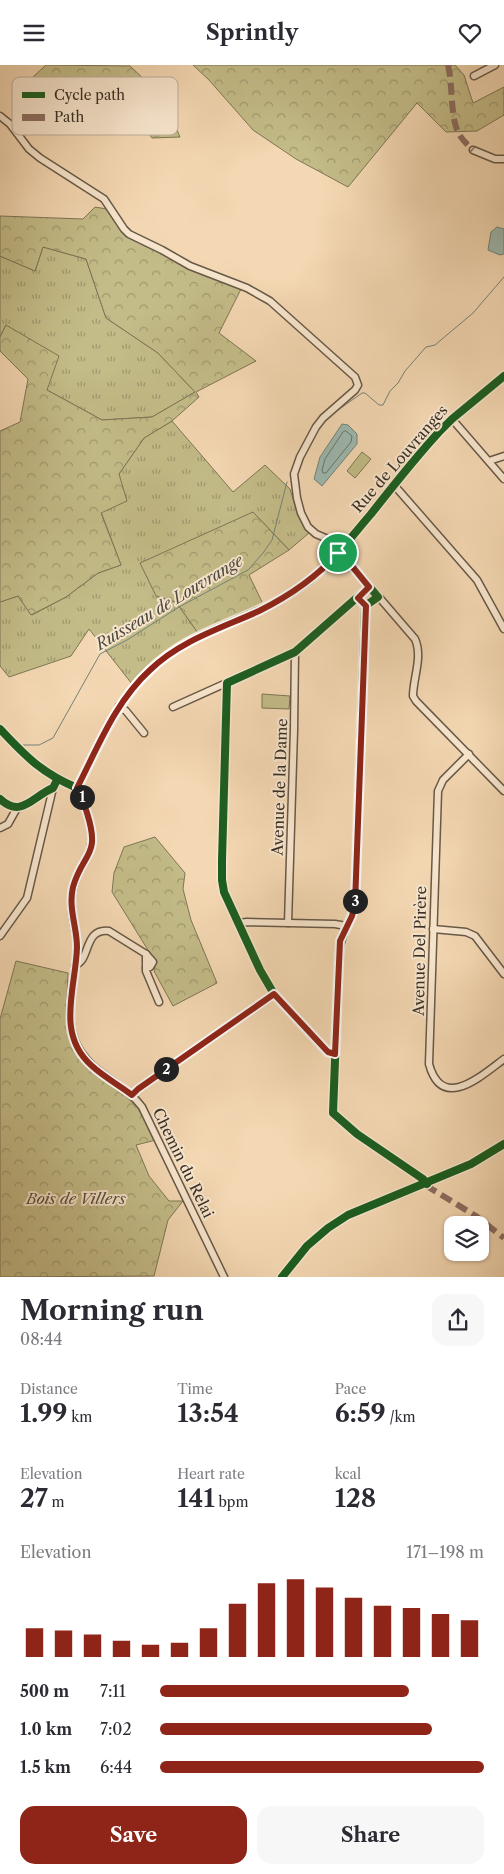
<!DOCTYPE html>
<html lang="en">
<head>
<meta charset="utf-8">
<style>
	:root { --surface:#fff; --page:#f7f7f7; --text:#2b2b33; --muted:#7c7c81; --accent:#8f2418 }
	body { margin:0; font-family:"Libre Caslon Text",serif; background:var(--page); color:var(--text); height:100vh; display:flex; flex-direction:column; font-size:19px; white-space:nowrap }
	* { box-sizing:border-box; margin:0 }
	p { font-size:16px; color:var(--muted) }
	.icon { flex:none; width:28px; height:28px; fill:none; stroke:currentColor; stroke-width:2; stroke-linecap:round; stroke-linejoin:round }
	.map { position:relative; height:1212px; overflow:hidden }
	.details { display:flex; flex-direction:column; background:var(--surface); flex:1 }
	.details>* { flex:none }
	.controls { position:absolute; left:444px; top:1151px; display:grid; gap:10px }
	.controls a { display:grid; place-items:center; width:45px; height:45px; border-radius:10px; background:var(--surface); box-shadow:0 1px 4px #0004; font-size:25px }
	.pin { position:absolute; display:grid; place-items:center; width:42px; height:42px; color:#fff; margin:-21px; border:2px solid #fff; border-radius:50%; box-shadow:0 1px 5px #0007 }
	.km { position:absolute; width:25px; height:25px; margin:-12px; border-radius:50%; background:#222; color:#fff; font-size:14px; line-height:25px; text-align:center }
	.round { display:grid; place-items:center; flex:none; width:52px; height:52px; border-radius:15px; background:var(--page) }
	.overview { display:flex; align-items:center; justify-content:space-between; height:85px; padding:0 20px }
	h1 { font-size:28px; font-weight:700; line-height:38px }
	.figures { display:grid; grid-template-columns:repeat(3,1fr); gap:8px; height:85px; padding:5px 20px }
	.figures div { display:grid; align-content:center }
	.figures b { font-size:25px; font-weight:700 }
	.figures small { font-size:14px; font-weight:400 }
	.figures p { font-size:14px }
	.chart { height:140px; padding:10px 20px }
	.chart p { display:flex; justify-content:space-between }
	.chart svg { width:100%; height:90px; margin-top:5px; stroke:var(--accent); stroke-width:6 }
	.action { display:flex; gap:10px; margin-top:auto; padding:10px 20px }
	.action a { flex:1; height:58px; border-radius:15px; background:var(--accent); color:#fff; font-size:20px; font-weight:700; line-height:58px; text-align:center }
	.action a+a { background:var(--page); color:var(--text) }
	ul { padding:0 20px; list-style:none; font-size:16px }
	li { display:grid; grid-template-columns:80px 60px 1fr; align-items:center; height:38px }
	li i { height:12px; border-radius:6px; background:var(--accent) }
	header { display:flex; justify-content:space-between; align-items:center; height:65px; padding:0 20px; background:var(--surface); font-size:22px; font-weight:700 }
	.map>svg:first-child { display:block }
	.grass { fill:url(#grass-tufts); stroke:#7e7656 }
	.forest { fill:url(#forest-crowns); stroke:#7e7656 }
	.garden { fill:#c3bc88; stroke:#7e7656 }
	.water { fill:#9cb9b0; stroke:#748278 }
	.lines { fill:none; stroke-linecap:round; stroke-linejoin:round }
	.shore { stroke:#6a746a; stroke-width:1 }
	.stream { stroke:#748278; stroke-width:1 }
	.minor-casing { stroke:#675948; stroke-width:9 }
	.minor { stroke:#f8e6ce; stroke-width:6 }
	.quiet { stroke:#8d6e63; stroke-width:6; stroke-dasharray:12 6; stroke-linecap:butt }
	.cycleway-casing { stroke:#f8e6ce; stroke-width:11 }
	.cycleway { stroke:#1b5e20; stroke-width:8 }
	.route-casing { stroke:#fff; stroke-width:10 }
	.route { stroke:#8f2418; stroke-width:6 }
	.labels { text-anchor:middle; stroke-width:4; stroke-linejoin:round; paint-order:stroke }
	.street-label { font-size:15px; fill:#382f25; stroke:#f8e6ce }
	.park-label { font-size:15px; font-style:italic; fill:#544b39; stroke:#f8e6ce }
	.water-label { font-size:16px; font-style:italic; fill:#4c4b41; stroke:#f8e6ce }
	.key { fill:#f8e6ce; stroke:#beaf9b; stroke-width:1 }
	.key-label { font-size:14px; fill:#382f25 }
</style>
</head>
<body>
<header><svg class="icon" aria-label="menu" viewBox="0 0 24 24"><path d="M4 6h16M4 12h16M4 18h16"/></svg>Sprintly<svg class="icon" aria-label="heart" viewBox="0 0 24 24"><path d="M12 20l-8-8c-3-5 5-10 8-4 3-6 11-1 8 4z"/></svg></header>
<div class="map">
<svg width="504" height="1212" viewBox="0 0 504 1212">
	<defs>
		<pattern id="grass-tufts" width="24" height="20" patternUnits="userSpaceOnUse" patternTransform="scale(1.25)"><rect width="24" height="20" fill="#c3bc88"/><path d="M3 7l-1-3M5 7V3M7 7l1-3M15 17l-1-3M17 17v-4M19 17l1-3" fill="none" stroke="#9f996f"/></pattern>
		<pattern id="forest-crowns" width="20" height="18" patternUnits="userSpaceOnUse" patternTransform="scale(1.25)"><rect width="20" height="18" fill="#c3bc88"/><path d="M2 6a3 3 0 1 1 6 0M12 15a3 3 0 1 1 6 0" fill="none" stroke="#9f996f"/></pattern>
	</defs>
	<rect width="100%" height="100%" fill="#f4d8b3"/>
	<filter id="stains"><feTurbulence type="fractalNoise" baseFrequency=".004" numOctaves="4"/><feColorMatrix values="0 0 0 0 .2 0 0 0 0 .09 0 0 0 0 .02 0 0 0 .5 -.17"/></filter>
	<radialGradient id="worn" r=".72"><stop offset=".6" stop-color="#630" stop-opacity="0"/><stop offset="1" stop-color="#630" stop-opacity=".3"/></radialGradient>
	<g class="grass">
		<path d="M43 182 86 194 106 253 158 288 195 327 152 352 102 355 47 325 6 260 0 272V191L35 206Z"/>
		<path d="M172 356 233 427 265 400 290 424 298 450 309 468 289 485 253 447 156 531 176 537 198 568C171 584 152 596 132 619L89 564 71 591 9 612 0 601V537L18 531 32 550 66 532 98 508 121 500 101 447 119 409 144 373Z"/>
	</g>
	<g class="forest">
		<path d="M46 0 130 1 162 31 180 72 152 73 124 35 99 19 86 26 30 52 13 38 21 23Z"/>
		<path d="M193 0H455L464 10 473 38 504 22V50L477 66 446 67 417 38 348 122 296 94 253 65 209 15Z"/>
		<path d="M95 142 107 144 126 168 241 224 219 268 256 296 196 327 199 332 172 356 144 373 119 409 127 436 101 448 121 500 98 508 66 532 31 550 18 531 0 537V366L20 357 28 314 0 286V272L6 260 59 291 47 325 102 355 152 352 195 327 158 288 106 253 86 194 43 182 35 206 0 191V151L83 154Z"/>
		<path d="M253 447 289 485 249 510 264 541 198 568 176 537 156 531 140 498Z"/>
		<path d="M155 772 185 808 183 824 191 855 217 918 173 941 154 906 156 898 112 827 114 808 124 782Z"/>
		<path d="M16 896 68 908 66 956 73 980 88 1002 125 1028 138 1043 156 1075 136 1080 149 1111 169 1136H183L168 1155 154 1211 0 1212V954Z"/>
	</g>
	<g class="garden">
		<path d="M362 387 371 394 355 413 347 406Z"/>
		<path d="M262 629 290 631 289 644 262 643Z"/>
	</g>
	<g class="water">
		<path d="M497 162 504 164V189L500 190 488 185 491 167Z"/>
		<path d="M342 359 348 360 357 369V379L322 421 314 414 320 392Z"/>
	</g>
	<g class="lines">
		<path class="shore" d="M346 366 352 371 351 377 326 408H323L322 405 325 394 343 367Z"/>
		<g class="stream">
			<path d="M331 350 362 328H365L379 340H383L390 326 398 318 405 306 426 282 435 280 473 248 504 212"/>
			<path d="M292 405 306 373"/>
			<path d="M23 680H39L53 673 100 589 127 575 179 542 248 505 263 488 272 475 287 417"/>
		</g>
		<defs>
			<g id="minor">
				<path d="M474 11 495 0"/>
				<path d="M0 51 10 59 29 84 40 93 104 134 124 164 129 169 162 185 190 201 247 223 270 236 355 312 358 320 355 325 323 353 316 362 300 392 294 409 297 433 301 448 308 462 316 469 344 481"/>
				<path d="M473 85 495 94H504"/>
				<path d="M452 354 504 414"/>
				<path d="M489 396 504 391"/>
				<path d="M394 420 477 515 504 564"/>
				<path d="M338 488 347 495 415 574C423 592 413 613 413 631L416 636 504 726"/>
				<path d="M378 532 365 541 355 839C351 858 341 869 339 890L333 1048 357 1069 423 1114 427 1119"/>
				<path d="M227 618 222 795V815L224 827 260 905 274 929 327 987 335 989"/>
				<path d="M119 641 126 646 144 668"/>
				<path d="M173 642 295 587 369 522"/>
				<path d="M0 664C26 692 42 708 77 723"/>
				<path d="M469 689 443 715 438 726 429 999C442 1047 481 1011 504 994"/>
				<path d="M77 723C108 662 128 608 194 574 233 554 274 543 309 516 333 497 351 472 371 449 393 421 415 393 439 367L452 354 504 311"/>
				<path d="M77 723C82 730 84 739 87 748 102 795 77 792 72 830 69 848 77 865 77 882 76 914 63 946 75 976 88 1008 123 1016 142 1042L224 1212"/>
				<path d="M0 734 4 738 17 743"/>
				<path d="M17 743C31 740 40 729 53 723"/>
				<path d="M0 763 8 759 17 743"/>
				<path d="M238 858 247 857 335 859 346 861"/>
				<path d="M288 858 294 665 295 587"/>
				<path d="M433 864 466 867 475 871 504 909"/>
				<path d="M0 871 27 833 53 723 57 715"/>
				<path d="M146 889 153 897 150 902 146 903"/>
				<path d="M75 900C91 896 83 863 109 866L146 889V906L159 937"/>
				<path d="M132 1030 138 1024 274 929"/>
				<path d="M282 1212 307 1181 328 1163 348 1150 471 1099 504 1079"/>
			</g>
		</defs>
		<use href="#minor" class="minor-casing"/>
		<use href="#minor" class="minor"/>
		<g class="quiet">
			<path d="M448 0C453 20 450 50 458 67 461 74 468 80 473 85"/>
			<path d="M427 1119 430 1123 476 1151 504 1173"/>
		</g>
		<defs>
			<g id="cycleway">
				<path d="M338 488 347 495 378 532 365 541 355 839C351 858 341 869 339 890L333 1048 357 1069 423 1114 427 1119"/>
				<path d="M0 664C26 692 42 708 77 723 108 662 128 608 194 574 233 554 274 543 309 516 333 497 351 472 371 449 393 421 415 393 439 367L452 354 504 311"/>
				<path d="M0 734C21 754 33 731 53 723L57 715"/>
				<path d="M335 989 327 987 274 929 260 905 224 827 222 815V795L227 618 295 587 369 522"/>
				<path d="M282 1212 307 1181 328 1163 348 1150 471 1099 504 1079"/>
			</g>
		</defs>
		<use href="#cycleway" class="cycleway-casing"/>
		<use href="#cycleway" class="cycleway"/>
	</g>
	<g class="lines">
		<defs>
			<path id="route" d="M338 488 347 495 369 522 358 533 366 541 355 839 352 851 340 876 335 989 328 987 274 929 138 1024 132 1030C119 1020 104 1012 92 1001 55 969 76 923 77 882 77 862 68 843 73 822 83 787 101 792 87 748 84 739 82 730 77 723 98 682 115 637 150 605 181 575 222 563 259 546 289 531 316 513 338 488Z"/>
		</defs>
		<use href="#route" class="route-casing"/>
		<use href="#route" class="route"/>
	</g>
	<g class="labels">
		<g class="street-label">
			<text transform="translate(400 394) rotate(-49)" y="5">Rue de Louvranges</text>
			<text transform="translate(280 722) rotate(-88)" y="5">Avenue de la Dame</text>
			<text transform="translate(420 886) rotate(-89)" y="5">Avenue Del Pirère</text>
			<text transform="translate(183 1098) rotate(64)" y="5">Chemin du Relai</text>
		</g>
		<g class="park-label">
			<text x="76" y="1139">Bois de Villers</text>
		</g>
		<g class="water-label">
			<text transform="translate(169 537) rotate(-31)" y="6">Ruisseau de Louvrange</text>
		</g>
	</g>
	<rect x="12" y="12" width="166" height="58" rx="8" class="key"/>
	<rect x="22" y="27" width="23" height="6" fill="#1b5e20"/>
	<rect x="22" y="49" width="23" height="7" fill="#8d6e63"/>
	<g class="key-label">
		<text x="54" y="35">Cycle path</text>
		<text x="54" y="57">Path</text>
	</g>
	<rect width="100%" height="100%" filter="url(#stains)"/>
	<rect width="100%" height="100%" fill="url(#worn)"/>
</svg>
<div class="controls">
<a><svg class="icon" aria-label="layers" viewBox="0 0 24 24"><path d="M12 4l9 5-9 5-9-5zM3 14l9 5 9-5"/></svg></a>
</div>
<div class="pin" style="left:338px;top:488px;background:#1e9e55"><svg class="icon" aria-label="arrive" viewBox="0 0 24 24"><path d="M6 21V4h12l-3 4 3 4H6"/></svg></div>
<b class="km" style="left:82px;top:732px">1</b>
<b class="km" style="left:166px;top:1004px">2</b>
<b class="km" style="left:355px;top:836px">3</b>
</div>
<section class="details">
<div class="overview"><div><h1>Morning run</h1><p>08:44</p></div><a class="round"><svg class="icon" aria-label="share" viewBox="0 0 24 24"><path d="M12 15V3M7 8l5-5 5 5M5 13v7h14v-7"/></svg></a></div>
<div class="figures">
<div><p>Distance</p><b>1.99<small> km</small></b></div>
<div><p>Time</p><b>13:54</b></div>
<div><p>Pace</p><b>6:59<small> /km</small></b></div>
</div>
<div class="figures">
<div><p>Elevation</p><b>27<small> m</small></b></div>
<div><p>Heart rate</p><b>141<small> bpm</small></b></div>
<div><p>kcal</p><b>128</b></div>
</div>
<div class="chart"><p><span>Elevation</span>171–198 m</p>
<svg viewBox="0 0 160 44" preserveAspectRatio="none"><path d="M5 44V30M15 44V31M25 44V33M35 44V36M45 44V38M55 44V37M65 44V30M75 44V18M85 44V8M95 44V6M105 44V10M115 44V15M125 44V19M135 44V20M145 44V23M155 44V26"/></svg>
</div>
<ul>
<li><b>500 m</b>7:11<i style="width:77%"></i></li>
<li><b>1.0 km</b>7:02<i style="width:84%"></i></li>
<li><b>1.5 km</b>6:44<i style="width:100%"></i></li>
</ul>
<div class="action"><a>Save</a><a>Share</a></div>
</section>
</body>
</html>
